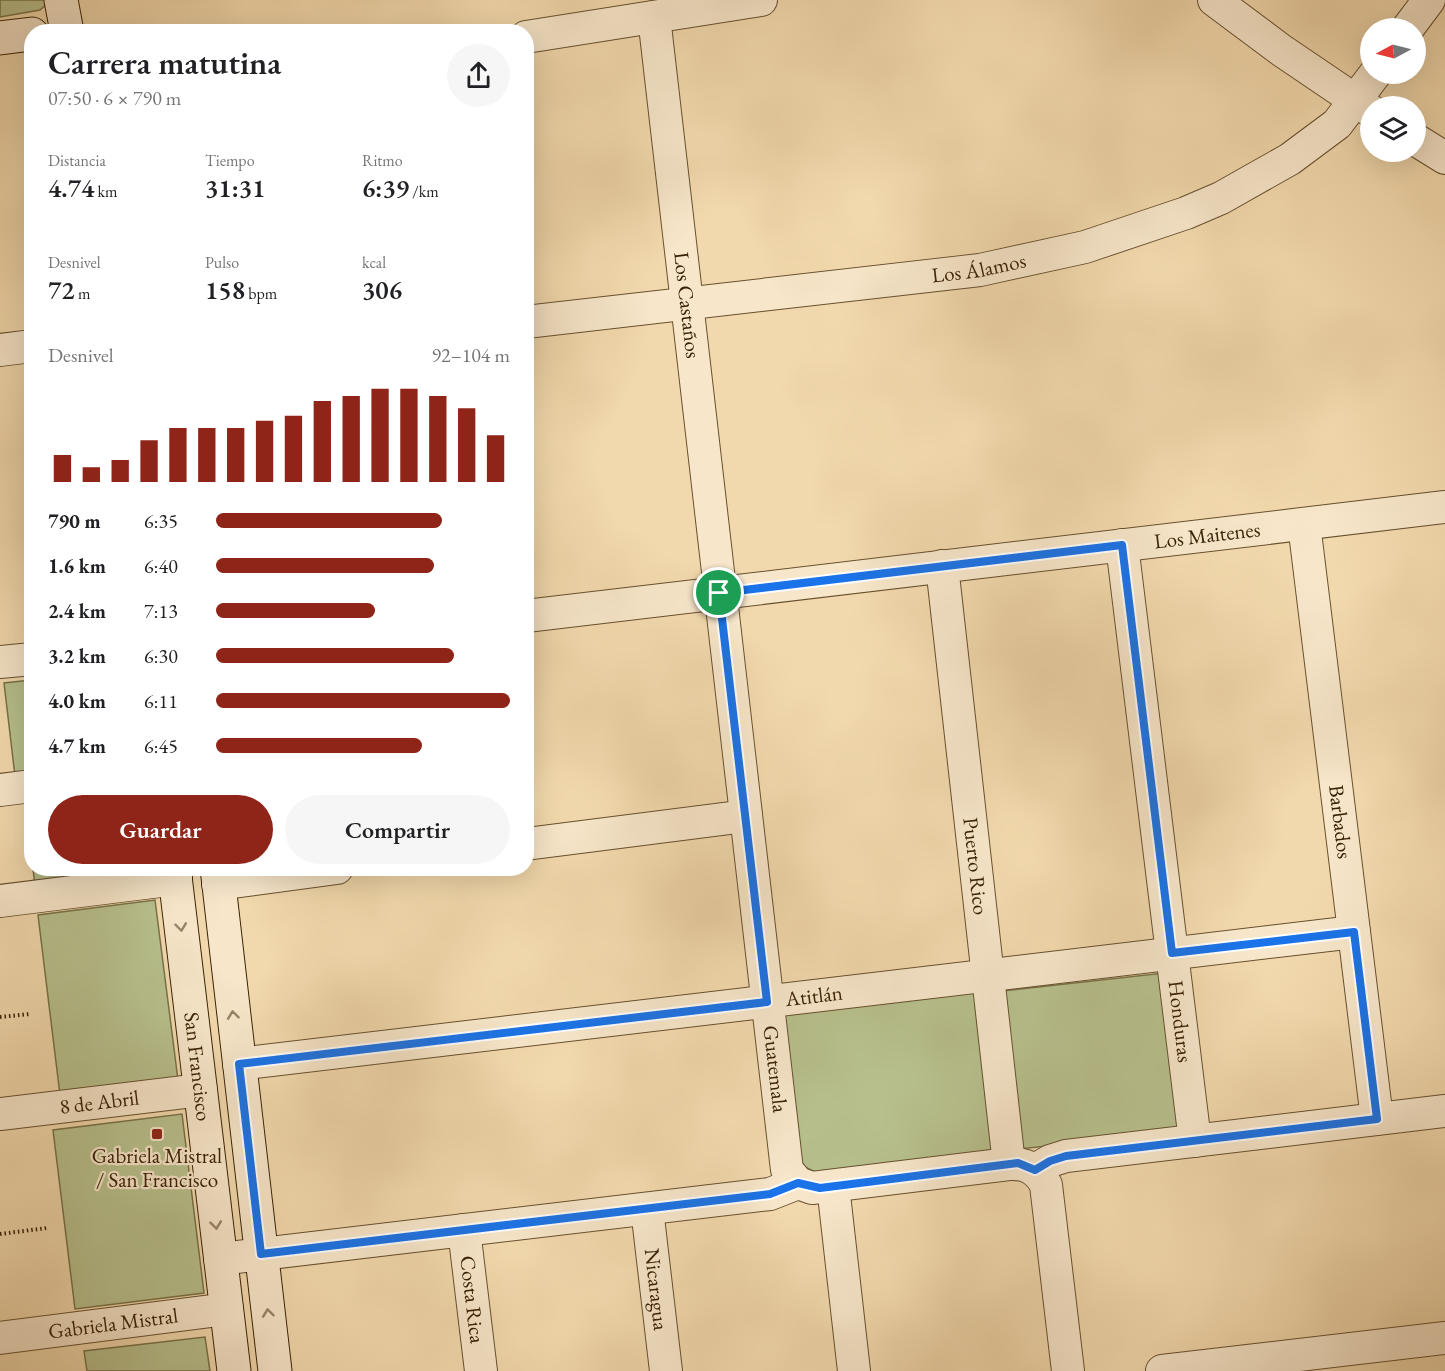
<!DOCTYPE html>
<html lang="es">
<head>
<meta charset="utf-8">
<style>
	:root { --surface:#fff; --page:#f6f6f6; --text:#202124; --muted:#757577; --accent:#8f2418 }
	body { margin:0; font-family:"EB Garamond",serif; background:var(--page); color:var(--text); height:100vh; display:flex; flex-direction:column; font-size:22px; white-space:nowrap }
	* { box-sizing:border-box; margin:0 }
	p { font-size:20px; color:var(--muted) }
	.icon { flex:none; width:33px; height:33px; fill:none; stroke:currentColor; stroke-width:2; stroke-linecap:round; stroke-linejoin:round }
	.map { position:relative; flex:1; overflow:hidden }
	.panel { position:absolute; left:24px; top:24px; width:510px; height:852px; display:flex; flex-direction:column; background:var(--surface); border-radius:24px; box-shadow:0 6px 24px #0002 }
	.panel>* { flex:none }
	.needle { width:39px; rotate:263deg }
	.fabs { position:absolute; left:1360px; top:18px; display:grid; gap:12px }
	.fabs a { display:grid; place-items:center; width:66px; height:66px; border-radius:50%; background:var(--surface); box-shadow:0 6px 24px #0002; font-size:30px }
	.pin { position:absolute; display:grid; place-items:center; width:51px; height:51px; color:#fff; margin:-26px; border:3px solid #fff; border-radius:50%; box-shadow:0 2px 6px #0007 }
	.round { display:grid; place-items:center; flex:none; width:63px; height:63px; border-radius:32px; background:var(--page) }
	.headline { display:flex; align-items:center; justify-content:space-between; height:102px; padding:0 24px }
	h1 { font-size:33px; font-weight:600; line-height:45px }
	.figures { display:grid; grid-template-columns:repeat(3,1fr); gap:9px; height:102px; padding:6px 24px }
	.figures div { display:grid; align-content:center }
	.figures b { font-size:26px; font-weight:600 }
	.figures small { font-size:16px; font-weight:400 }
	.figures p { font-size:16px }
	.chart { height:168px; padding:12px 24px }
	.chart p { display:flex; justify-content:space-between }
	.chart svg { width:100%; height:108px; margin-top:6px; stroke:var(--accent); stroke-width:6 }
	.primary-button { display:flex; gap:12px; margin-top:auto; padding:12px 24px }
	.primary-button a { flex:1; height:69px; border-radius:36px; background:var(--accent); color:#fff; font-size:24px; font-weight:600; line-height:69px; text-align:center }
	.primary-button a+a { background:var(--page); color:var(--text) }
	ul { padding:0 24px; list-style:none; font-size:20px }
	li { display:grid; grid-template-columns:96px 72px 1fr; align-items:center; height:45px }
	li i { height:15px; border-radius:8px; background:var(--accent) }
	.map>svg:first-child { display:block }
	.green { fill:#b7c08d; stroke:#787148; stroke-width:1.5 }
	.lines { fill:none; stroke-linecap:round; stroke-linejoin:round }
	.street-casing { stroke:#67502e; stroke-width:34 }
	.secondary-casing { stroke:#392204; stroke-width:35 }
	.path { stroke:#392204; stroke-width:4; stroke-dasharray:1.5 3; stroke-linecap:butt }
	.street { stroke:#f7e6ca; stroke-width:32 }
	.secondary { stroke:#f7e6ca; stroke-width:33 }
	.oneway { stroke:#988467 }
	.route-casing { stroke:#fff; stroke-width:12 }
	.route { stroke:#1a73e8; stroke-width:8 }
	.poi-dot { fill:#8f2418; stroke:#f7e6ca; stroke-width:2 }
	.labels { text-anchor:middle; stroke-width:4.5; stroke-linejoin:round; paint-order:stroke }
	.street-label { font-size:21px; fill:#392204; stroke:#f7e6ca }
	.poi-label { font-size:21px; fill:#392204; stroke:#f7e6ca }
</style>
</head>
<body>
<div class="map">
<svg width="1445" height="1371" viewBox="0 0 1445 1371">
	<rect width="100%" height="100%" fill="#f2d9ad"/>
	<filter id="stains"><feTurbulence type="fractalNoise" baseFrequency=".00333" numOctaves="4"/><feColorMatrix values="0 0 0 0 .2 0 0 0 0 .09 0 0 0 0 .02 0 0 0 .5 -.17"/></filter>
	<radialGradient id="worn" r=".72"><stop offset=".6" stop-color="#630" stop-opacity="0"/><stop offset="1" stop-color="#630" stop-opacity=".3"/></radialGradient>
	<g class="green">
		<path d="M0 0H48L49 2 40 10 0 17Z"/>
		<path d="M31 680V774L15 776 4 683Z"/>
		<path d="M33 869H149L36 894Z"/>
		<path d="M155 900 178 1080 60 1095 38 915Z"/>
		<path d="M1164 973 1181 1132 1019 1149 1002 991Z"/>
		<path d="M978 984 1000 1156 819 1174 801 1165 783 1013Z"/>
		<path d="M182 1114 204 1293 75 1309 53 1130Z"/>
		<path d="M205 1337 210 1371H87L84 1351Z"/>
	</g>
	<g class="lines">
		<defs>
			<g id="street">
				<path d="M1214 0 1281 50 1371 111"/>
				<path id="s1" d="M654 17 787 1170 798 1183 812 1188 1009 1164C1026 1163 1038 1169 1046 1185L1068 1371"/>
				<path d="M1408 28 1429 0"/>
				<path d="M526 37 761 0"/>
				<path d="M1416 140 1445 158"/>
				<path id="s2" d="M526 322 980 270 1085 247 1186 213 1221 198 1290 159 1337 124 1375 74"/>
				<path d="M0 350 32 346"/>
				<path id="s3" d="M1304 524 1377 1119"/>
				<path id="s4" d="M1122 545 1195 1141"/>
				<path id="s5" d="M942 566 1009 1164"/>
				<path id="s6" d="M526 616 1445 507"/>
				<path d="M0 662 32 659"/>
				<path d="M0 790 32 786"/>
				<path d="M526 844 746 816"/>
				<path d="M218 884 337 868"/>
				<path d="M0 901 176 879"/>
				<path id="s7" d="M239 1064 1354 932"/>
				<path id="s8" d="M0 1114 201 1090"/>
				<path d="M1035 1170 1050 1161 1066 1156 1445 1111"/>
				<path d="M833 1186 854 1371"/>
				<path id="s9" d="M647 1209 666 1371"/>
				<path id="s10" d="M464 1230 481 1371"/>
				<path d="M220 1259 770 1194 798 1183"/>
				<path id="s11" d="M0 1338 227 1309"/>
				<path d="M1162 1371 1445 1338"/>
			</g>
			<g id="secondary">
				<path d="M61 0 67 32"/>
				<path d="M0 38 32 34"/>
				<path id="s12" d="M174 868 234 1371"/>
				<path d="M217 868 275 1371"/>
			</g>
		</defs>
		<use href="#street" class="street-casing"/>
		<use href="#secondary" class="secondary-casing"/>
		<g class="path">
			<path d="M0 1017 30 1014"/>
			<path d="M0 1234 47 1228"/>
		</g>
		<use href="#street" class="street"/>
		<use href="#secondary" class="secondary"/>
	</g>
	<defs><path id="oneway-chevron" d="M-2-3.5L2.5 0L-2 3.5" fill="none" stroke-width="1.6" stroke-linecap="round" stroke-linejoin="round" transform="scale(1.5)"/></defs>
	<g class="oneway">
		<use href="#oneway-chevron" transform="translate(181 927) rotate(83)"/>
		<use href="#oneway-chevron" transform="translate(233 1015) rotate(-97)"/>
		<use href="#oneway-chevron" transform="translate(216 1225) rotate(83)"/>
		<use href="#oneway-chevron" transform="translate(268 1313) rotate(-97)"/>
	</g>
	<g class="lines">
		<defs>
			<path id="route" d="M1122 545 1172 953 1354 932 1377 1119 1066 1156 1050 1161 1035 1170 1018 1163 820 1188 798 1183 770 1194 261 1254 239 1064 767 1002 719 593Z"/>
		</defs>
		<use href="#route" class="route-casing"/>
		<use href="#route" class="route"/>
	</g>
	<rect class="poi-dot" x="151" y="1128" width="12" height="12" rx="3"/>
	<g class="labels">
		<g class="street-label">
			<text dy="7" stroke="none"><textPath href="#s2" startOffset="456">Los Álamos</textPath></text>
			<text dy="7" stroke="none"><textPath href="#s1" startOffset="290">Los Castaños</textPath></text>
			<text dy="7" stroke="none"><textPath href="#s6" startOffset="686">Los Maitenes</textPath></text>
			<text dy="7" stroke="none"><textPath href="#s3" startOffset="300">Barbados</textPath></text>
			<text dy="7" stroke="none"><textPath href="#s5" startOffset="302">Puerto Rico</textPath></text>
			<text dy="7" stroke="none"><textPath href="#s7" startOffset="579">Atitlán</textPath></text>
			<text dy="7" stroke="none"><textPath href="#s4" startOffset="480">Honduras</textPath></text>
			<text dy="7" stroke="none"><textPath href="#s12" startOffset="200">San Francisco</textPath></text>
			<text dy="7" stroke="none"><textPath href="#s1" startOffset="1059">Guatemala</textPath></text>
			<text dy="7" stroke="none"><textPath href="#s8" startOffset="100">8 de Abril</textPath></text>
			<text dy="7" stroke="none"><textPath href="#s9" startOffset="81">Nicaragua</textPath></text>
			<text dy="7" stroke="none"><textPath href="#s10" startOffset="70">Costa Rica</textPath></text>
			<text dy="7" stroke="none"><textPath href="#s11" startOffset="114">Gabriela Mistral</textPath></text>
		</g>
		<g class="poi-label">
			<text x="157" y="1163">Gabriela Mistral<tspan x="157" dy="24">/ San Francisco</tspan></text>
		</g>
	</g>
	<rect width="100%" height="100%" filter="url(#stains)"/>
	<rect width="100%" height="100%" fill="url(#worn)"/>
</svg>
<div class="fabs">
<a><svg class="needle" viewBox="-14 -14 28 28"><path d="M0-13l5 13h-10z" fill="#e53935"/><path d="M0 13l5-13h-10z" fill="#757577"/></svg></a>
<a><svg class="icon" aria-label="layers" viewBox="0 0 24 24"><path d="M12 4l9 5-9 5-9-5zM3 14l9 5 9-5"/></svg></a>
</div>
<div class="pin" style="left:719px;top:593px;background:#1e9e55"><svg class="icon" aria-label="arrive" viewBox="0 0 24 24"><path d="M6 21V4h12l-3 4 3 4H6"/></svg></div>
<section class="panel">
<div class="headline"><div><h1>Carrera matutina</h1><p>07:50 · 6 × 790 m</p></div><a class="round"><svg class="icon" aria-label="share" viewBox="0 0 24 24"><path d="M12 15V3M7 8l5-5 5 5M5 13v7h14v-7"/></svg></a></div>
<div class="figures">
<div><p>Distancia</p><b>4.74<small> km</small></b></div>
<div><p>Tiempo</p><b>31:31</b></div>
<div><p>Ritmo</p><b>6:39<small> /km</small></b></div>
</div>
<div class="figures">
<div><p>Desnivel</p><b>72<small> m</small></b></div>
<div><p>Pulso</p><b>158<small> bpm</small></b></div>
<div><p>kcal</p><b>306</b></div>
</div>
<div class="chart"><p><span>Desnivel</span>92–104 m</p>
<svg viewBox="0 0 160 44" preserveAspectRatio="none"><path d="M5 44V33M15 44V38M25 44V35M35 44V27M45 44V22M55 44V22M65 44V22M75 44V19M85 44V17M95 44V11M105 44V9M115 44V6M125 44V6M135 44V9M145 44V14M155 44V25"/></svg>
</div>
<ul>
<li><b>790 m</b>6:35<i style="width:77%"></i></li>
<li><b>1.6 km</b>6:40<i style="width:74%"></i></li>
<li><b>2.4 km</b>7:13<i style="width:54%"></i></li>
<li><b>3.2 km</b>6:30<i style="width:81%"></i></li>
<li><b>4.0 km</b>6:11<i style="width:100%"></i></li>
<li><b>4.7 km</b>6:45<i style="width:70%"></i></li>
</ul>
<div class="primary-button"><a>Guardar</a><a>Compartir</a></div>
</section>
</div>
</body>
</html>
